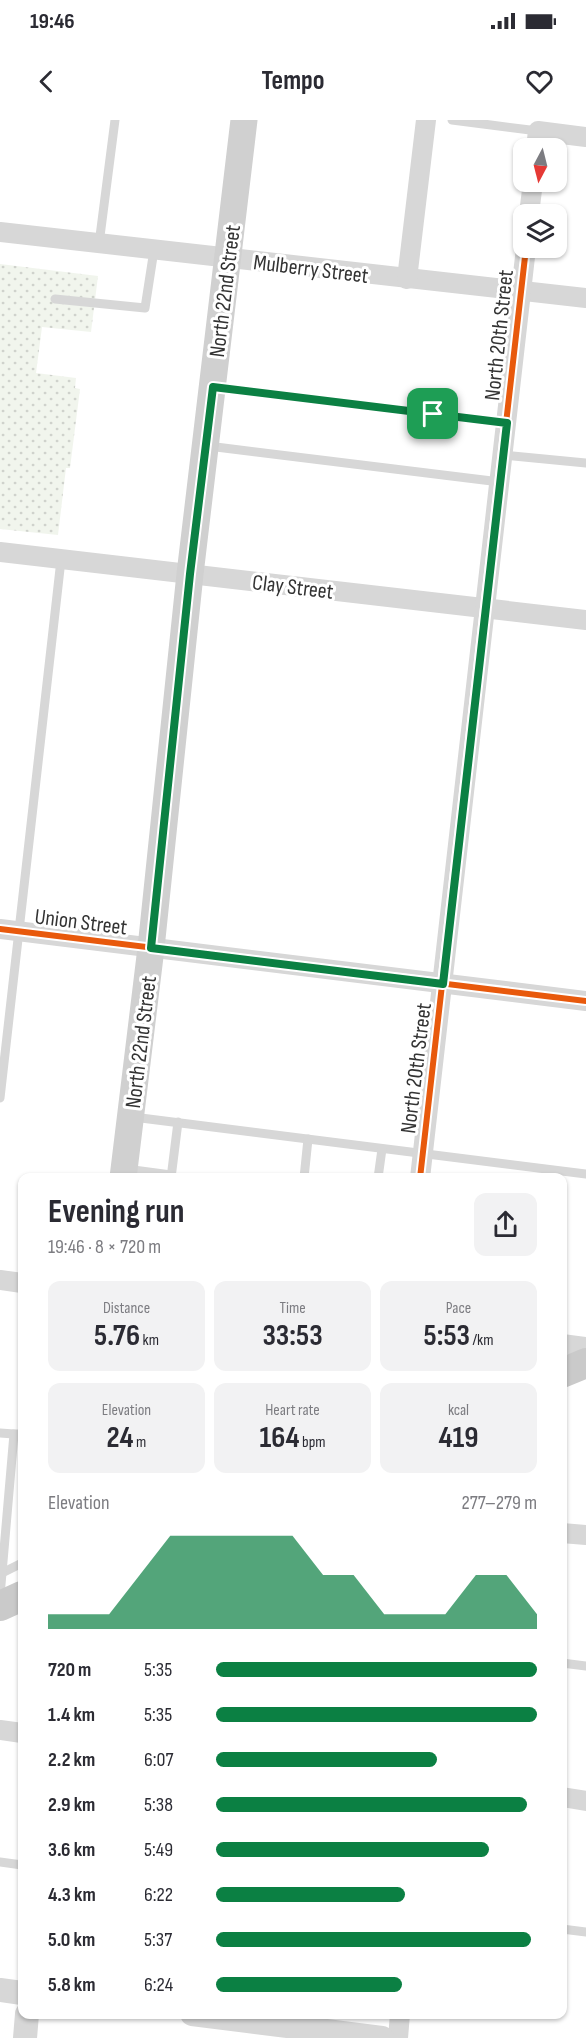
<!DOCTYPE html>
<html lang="en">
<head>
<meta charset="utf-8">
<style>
	:root { --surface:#fff; --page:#f2f2f3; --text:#2b2b33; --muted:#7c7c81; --accent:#0b8043 }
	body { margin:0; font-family:"Sofia Sans Condensed",sans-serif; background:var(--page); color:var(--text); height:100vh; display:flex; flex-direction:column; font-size:22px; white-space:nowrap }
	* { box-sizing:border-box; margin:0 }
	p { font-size:20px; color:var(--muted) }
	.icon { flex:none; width:33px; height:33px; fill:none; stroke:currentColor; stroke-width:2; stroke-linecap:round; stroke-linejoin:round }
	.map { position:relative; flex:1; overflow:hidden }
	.side { position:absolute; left:18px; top:1053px; width:549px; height:846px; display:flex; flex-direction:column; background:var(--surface); border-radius:12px; box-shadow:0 2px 4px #0004 }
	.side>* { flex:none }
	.needle { width:39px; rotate:187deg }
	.buttons { position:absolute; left:513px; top:18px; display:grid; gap:12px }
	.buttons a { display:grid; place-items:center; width:54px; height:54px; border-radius:12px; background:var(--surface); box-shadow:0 2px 4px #0004; font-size:30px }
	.pin { position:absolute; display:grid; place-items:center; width:51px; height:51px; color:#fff; margin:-26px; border-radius:12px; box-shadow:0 3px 9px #0006 }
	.round { display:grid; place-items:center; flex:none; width:63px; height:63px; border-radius:12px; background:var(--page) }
	.headline { display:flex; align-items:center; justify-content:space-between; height:102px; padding:0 30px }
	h1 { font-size:33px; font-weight:700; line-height:45px }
	.metrics { display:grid; grid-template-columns:repeat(3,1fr); gap:9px; height:102px; padding:6px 30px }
	.metrics div { display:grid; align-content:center; border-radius:12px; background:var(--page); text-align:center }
	.metrics b { font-size:30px; font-weight:700 }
	.metrics small { font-size:16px; font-weight:400 }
	.metrics p { font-size:16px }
	.chart { height:168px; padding:12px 30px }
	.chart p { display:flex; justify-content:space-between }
	.chart svg { width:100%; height:108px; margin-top:6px; fill:var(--accent); opacity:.7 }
	ul { padding:0 30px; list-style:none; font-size:20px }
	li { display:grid; grid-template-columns:96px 72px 1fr; align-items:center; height:45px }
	li i { height:15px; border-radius:8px; background:var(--accent) }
	.status { display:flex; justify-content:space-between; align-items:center; height:42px; padding:0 30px; background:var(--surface); direction:ltr }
	.status svg { height:16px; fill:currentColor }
	header { display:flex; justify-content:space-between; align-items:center; height:78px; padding:0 30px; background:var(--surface); font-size:27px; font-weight:700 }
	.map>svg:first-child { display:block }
	.park { fill:url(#park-dots) }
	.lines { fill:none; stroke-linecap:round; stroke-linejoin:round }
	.service { stroke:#d7d7d7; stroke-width:9 }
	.minor { stroke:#d7d7d7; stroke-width:20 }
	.tertiary { stroke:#d7d7d7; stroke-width:24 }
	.secondary { stroke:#d0d0d0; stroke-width:27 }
	.primary { stroke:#cacaca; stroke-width:30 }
	.cycleway-casing { stroke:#fff; stroke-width:10 }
	.cycleway { stroke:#e8590c; stroke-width:6 }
	.route-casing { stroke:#fff; stroke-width:12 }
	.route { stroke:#0b8043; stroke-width:8 }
	.labels { text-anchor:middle; stroke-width:6; stroke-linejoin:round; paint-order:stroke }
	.street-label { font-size:22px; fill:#333; stroke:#fff }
</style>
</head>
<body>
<div class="status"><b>19:46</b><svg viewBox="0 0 49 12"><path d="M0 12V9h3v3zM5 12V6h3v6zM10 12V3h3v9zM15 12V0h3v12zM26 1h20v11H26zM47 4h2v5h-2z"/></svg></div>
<header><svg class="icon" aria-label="back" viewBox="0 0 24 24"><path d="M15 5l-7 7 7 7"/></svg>Tempo<svg class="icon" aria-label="heart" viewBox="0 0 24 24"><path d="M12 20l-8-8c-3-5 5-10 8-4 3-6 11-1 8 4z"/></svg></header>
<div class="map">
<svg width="586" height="1918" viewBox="0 0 586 1918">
	<defs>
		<pattern id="park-dots" width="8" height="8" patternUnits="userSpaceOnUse" patternTransform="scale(1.5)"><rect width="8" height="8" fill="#f1f5ed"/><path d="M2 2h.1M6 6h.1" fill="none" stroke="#cfd2cc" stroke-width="1.8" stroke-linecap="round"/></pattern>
	</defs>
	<rect width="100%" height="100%" fill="#fff"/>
	<path class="park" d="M0 144 98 156 91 212 42 207 36 253 76 258 75 268 80 269 70 348H66L58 415 0 409Z"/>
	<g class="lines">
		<g class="service">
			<path d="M452 0 538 11"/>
			<path d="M99 124 115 0"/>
			<path d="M55 179 145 188 154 130"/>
			<path d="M214 267 507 303"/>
			<path d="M208 326 500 362"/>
			<path d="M503 335 586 343"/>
			<path d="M0 978 61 440"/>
			<path d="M133 997 586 1054"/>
			<path d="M126 1049 171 1055"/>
			<path d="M171 1058 178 1002"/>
			<path d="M304 1058 308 1019"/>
			<path d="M378 1058 382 1029"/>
			<path d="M0 1313 14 1314"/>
			<path d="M0 1454 22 1443"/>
			<path d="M0 1476 14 1314H22"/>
			<path d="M562 1543 586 1546"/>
			<path d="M0 1742 22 1745"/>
			<path d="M562 1809 586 1812"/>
		</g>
		<g class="minor">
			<path d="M536 28 538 11 586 17"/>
			<path d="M529 94 533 62"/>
			<path d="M0 112 586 178"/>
			<path d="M407 159 426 0"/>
			<path d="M0 432 586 500"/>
			<path d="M0 809 586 881"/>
			<path d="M420 1058 526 128"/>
			<path d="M0 1160 22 1163"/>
			<path d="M562 1224 586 1227"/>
			<path d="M562 1413 586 1415"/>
			<path d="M0 1610 22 1613"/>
			<path d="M562 1677 586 1681"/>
			<path d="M398 1918 400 1894"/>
		</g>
		<g class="tertiary">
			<path d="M0 1870 22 1873"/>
			<path d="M192 1894 382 1918"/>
			<path d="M25 1918 27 1894"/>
		</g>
		<path class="secondary" d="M123 1058 151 828 190 454 244 0"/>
		<g class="primary">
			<path d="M562 1253 586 1243"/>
			<path d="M0 1486 22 1476"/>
		</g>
		<defs>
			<g id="cycleway">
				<path d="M0 809 586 881"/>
				<path d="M420 1058 526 128"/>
			</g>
		</defs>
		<use href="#cycleway" class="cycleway-casing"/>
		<use href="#cycleway" class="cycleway"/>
	</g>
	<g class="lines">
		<defs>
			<path id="route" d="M213 267 507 303 443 864 151 828 190 454Z"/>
		</defs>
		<use href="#route" class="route-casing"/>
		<use href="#route" class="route"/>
	</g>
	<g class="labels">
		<g class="street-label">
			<text transform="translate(311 148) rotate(7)" y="8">Mulberry Street</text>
			<text transform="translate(224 171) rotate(-83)" y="8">North 22nd Street</text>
			<text transform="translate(498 215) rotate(-84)" y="8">North 20th Street</text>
			<text transform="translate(293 466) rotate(7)" y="8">Clay Street</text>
			<text transform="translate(81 801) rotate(7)" y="8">Union Street</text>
			<text transform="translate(140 922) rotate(-83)" y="8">North 22nd Street</text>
			<text transform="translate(415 948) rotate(-83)" y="8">North 20th Street</text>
		</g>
	</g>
</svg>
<div class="buttons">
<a><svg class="needle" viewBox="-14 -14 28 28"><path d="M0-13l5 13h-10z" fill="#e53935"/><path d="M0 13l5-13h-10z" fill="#7c7c81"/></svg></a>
<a><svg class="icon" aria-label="layers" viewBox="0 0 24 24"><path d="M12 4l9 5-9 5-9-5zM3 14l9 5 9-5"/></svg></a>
</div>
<div class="pin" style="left:433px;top:294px;background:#1e9e55"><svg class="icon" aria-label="arrive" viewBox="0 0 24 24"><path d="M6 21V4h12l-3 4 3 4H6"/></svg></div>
<section class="side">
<div class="headline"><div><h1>Evening run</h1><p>19:46 · 8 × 720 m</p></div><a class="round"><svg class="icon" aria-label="share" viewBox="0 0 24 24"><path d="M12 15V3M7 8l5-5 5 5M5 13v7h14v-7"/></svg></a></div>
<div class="metrics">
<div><p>Distance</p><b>5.76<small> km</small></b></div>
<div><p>Time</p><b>33:53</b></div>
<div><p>Pace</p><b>5:53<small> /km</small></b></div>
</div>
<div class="metrics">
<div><p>Elevation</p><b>24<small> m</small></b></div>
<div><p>Heart rate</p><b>164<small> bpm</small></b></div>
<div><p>kcal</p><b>419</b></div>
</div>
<div class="chart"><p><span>Elevation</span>277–279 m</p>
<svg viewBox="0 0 160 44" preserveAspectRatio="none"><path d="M0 44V38L10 38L20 38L30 22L40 6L50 6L60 6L70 6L80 6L90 22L100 22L110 38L120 38L130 38L140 22L150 22L160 38V44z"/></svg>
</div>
<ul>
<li><b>720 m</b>5:35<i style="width:100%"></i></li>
<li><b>1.4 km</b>5:35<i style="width:100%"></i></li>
<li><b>2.2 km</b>6:07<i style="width:69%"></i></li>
<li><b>2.9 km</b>5:38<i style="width:97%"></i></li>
<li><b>3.6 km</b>5:49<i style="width:85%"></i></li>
<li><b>4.3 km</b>6:22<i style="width:59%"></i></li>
<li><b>5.0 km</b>5:37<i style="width:98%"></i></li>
<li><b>5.8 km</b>6:24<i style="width:58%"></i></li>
</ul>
</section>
</div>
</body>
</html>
